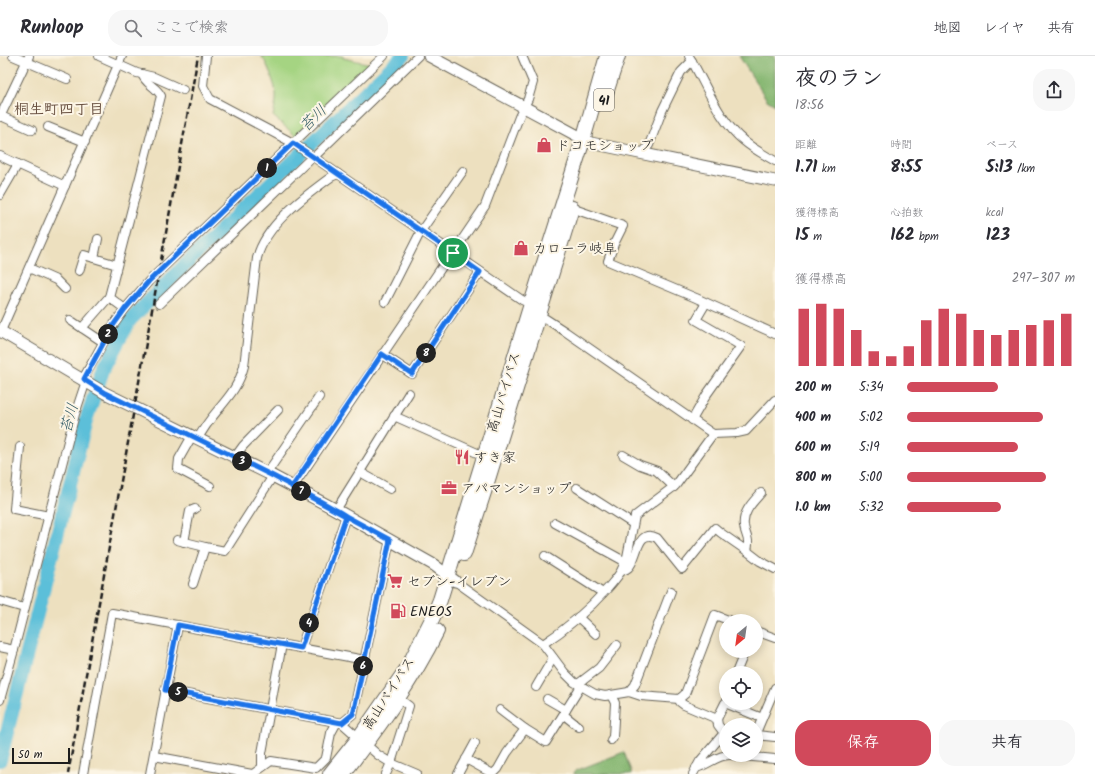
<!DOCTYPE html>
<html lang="ja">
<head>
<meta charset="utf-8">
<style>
	:root { --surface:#fff; --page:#f7f7f7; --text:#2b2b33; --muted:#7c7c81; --line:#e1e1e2; --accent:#d1495b }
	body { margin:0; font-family:Kalam,"Klee One",sans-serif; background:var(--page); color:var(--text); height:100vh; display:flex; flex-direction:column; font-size:15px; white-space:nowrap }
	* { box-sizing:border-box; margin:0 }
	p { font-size:13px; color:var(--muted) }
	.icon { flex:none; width:22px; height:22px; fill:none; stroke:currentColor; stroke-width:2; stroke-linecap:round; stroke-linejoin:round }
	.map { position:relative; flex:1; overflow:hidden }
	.panel { display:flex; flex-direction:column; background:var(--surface); width:320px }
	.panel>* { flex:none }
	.needle { width:26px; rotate:209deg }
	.buttons { position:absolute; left:719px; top:558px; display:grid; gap:8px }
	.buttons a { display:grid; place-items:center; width:44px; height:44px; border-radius:50%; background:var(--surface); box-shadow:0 2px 10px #0003; font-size:20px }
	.scale { position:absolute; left:12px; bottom:10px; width:58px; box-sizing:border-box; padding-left:4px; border:2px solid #1c1c1c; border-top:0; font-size:11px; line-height:14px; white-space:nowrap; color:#1c1c1c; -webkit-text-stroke:3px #fcf5e5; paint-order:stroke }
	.pin { position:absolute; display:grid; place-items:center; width:34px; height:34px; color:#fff; margin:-17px; border:2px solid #fff; border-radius:50%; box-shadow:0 1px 4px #0007 }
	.km { position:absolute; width:20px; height:20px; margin:-10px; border-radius:50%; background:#222; color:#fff; font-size:11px; line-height:20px; text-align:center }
	.round { display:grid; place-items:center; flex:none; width:42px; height:42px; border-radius:16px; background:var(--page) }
	.summary { display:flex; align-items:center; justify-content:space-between; height:68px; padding:0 20px }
	h1 { font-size:22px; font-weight:600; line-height:30px }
	.metrics { display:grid; grid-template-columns:repeat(3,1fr); gap:6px; height:68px; padding:4px 20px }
	.metrics div { display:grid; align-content:center }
	.metrics b { font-size:17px; font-weight:600 }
	.metrics small { font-size:11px; font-weight:400 }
	.metrics p { font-size:11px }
	.chart { height:112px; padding:8px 20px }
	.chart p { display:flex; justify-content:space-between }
	.chart svg { width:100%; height:72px; margin-top:4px; stroke:var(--accent); stroke-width:6 }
	.button { display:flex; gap:8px; margin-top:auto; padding:8px 20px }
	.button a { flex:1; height:46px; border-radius:16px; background:var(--accent); color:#fff; font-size:16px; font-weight:600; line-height:46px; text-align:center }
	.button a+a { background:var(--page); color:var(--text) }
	ul { padding:0 20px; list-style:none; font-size:13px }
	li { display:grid; grid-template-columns:64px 48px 1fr; align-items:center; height:30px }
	li i { height:10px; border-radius:5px; background:var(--accent) }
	header { display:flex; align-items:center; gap:24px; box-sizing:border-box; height:56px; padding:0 20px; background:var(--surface); border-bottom:1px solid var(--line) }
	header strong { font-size:19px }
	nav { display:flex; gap:22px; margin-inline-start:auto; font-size:14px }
	.search { width:280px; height:36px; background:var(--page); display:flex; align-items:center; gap:10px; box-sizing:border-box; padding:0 14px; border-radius:16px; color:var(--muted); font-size:15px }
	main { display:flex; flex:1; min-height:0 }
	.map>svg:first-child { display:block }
	.green { fill:#a5d482; stroke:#60784f }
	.forest { fill:#84b670; stroke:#506946 }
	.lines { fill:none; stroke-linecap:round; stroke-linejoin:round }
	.river { stroke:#5bbfd9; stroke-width:14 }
	.street-casing { stroke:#656155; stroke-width:10 }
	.secondary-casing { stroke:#656155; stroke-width:13 }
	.highway-casing { stroke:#656155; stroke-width:16 }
	.street { stroke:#fff; stroke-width:8 }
	.secondary { stroke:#fff; stroke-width:11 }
	.highway { stroke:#fff; stroke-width:14 }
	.rail { stroke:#1c1c1c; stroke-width:2.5; stroke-dasharray:6 3; stroke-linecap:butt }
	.route-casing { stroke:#fff; stroke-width:8 }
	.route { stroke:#1a73e8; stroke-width:5 }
	.labels { text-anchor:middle; stroke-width:4; stroke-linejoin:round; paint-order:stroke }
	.shield { fill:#fcf5e5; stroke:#5f5d58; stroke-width:1 }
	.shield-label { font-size:13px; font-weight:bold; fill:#1c1c1c }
	.poi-label { font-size:14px; fill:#1c1c1c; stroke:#fcf5e5; text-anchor:start }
	.street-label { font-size:14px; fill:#1c1c1c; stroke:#fcf5e5 }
	.neighbourhood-label { font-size:15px; font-weight:bold; fill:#685041; stroke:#fcf5e5 }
	.water-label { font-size:15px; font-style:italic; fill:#355d68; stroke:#fcf5e5 }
</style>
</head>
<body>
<header>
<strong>Runloop</strong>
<div class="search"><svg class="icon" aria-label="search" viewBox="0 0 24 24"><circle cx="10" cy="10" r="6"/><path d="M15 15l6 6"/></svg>ここで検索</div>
<nav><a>地図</a><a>レイヤ</a><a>共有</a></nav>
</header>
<main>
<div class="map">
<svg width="775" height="718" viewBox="0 0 775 718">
	<rect width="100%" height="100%" fill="#fcf5e5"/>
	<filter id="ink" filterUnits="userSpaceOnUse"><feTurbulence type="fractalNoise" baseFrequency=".025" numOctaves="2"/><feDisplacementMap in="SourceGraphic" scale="8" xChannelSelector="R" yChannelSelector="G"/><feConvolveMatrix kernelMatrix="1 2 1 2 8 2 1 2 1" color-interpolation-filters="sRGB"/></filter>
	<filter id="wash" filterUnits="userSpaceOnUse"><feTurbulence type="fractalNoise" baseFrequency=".012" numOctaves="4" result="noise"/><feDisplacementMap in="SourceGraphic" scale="16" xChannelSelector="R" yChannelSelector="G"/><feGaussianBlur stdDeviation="0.9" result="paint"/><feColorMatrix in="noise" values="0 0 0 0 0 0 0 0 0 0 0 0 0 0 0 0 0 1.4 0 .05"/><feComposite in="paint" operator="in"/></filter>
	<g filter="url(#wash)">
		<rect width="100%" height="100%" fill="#ede0bf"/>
		<path class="green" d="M261 0H343V2L371 8 296 80 273 60C278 39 277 36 270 17 267 9 266 6 261 0Z"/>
		<g class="forest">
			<path d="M739 0H775V49L767 44Z"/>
			<path d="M624 696 632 718H573L575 715Z"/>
		</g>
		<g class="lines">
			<path class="river" d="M0 704 87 361 103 314 130 264 192 202 403 0"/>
		</g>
	</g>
	<g filter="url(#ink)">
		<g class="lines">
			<defs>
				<g id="street">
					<path d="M13 0 67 23"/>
					<path d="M99 0 137 17 154 21 183 34"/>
					<path d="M206 0 203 30 210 43 293 87 522 244 531 248"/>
					<path d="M689 0C706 28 718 64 744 85 753 93 765 99 775 105"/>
					<path d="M1 60 32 74"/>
					<path d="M0 61 29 0"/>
					<path d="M48 71 85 86"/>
					<path d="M642 98 649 89 662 55 681 16 692 5"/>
					<path d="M0 100 65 130"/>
					<path d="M314 101 418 0"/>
					<path d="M0 139 18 108"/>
					<path d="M577 154 623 170 614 188 608 205 696 242 775 278"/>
					<path d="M453 197 485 150 519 61 528 43 533 26 522 0"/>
					<path d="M94 202 98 183"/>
					<path d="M29 212 56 224 65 233"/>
					<path d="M79 215 84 199 117 209"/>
					<path d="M385 246 421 175 463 115"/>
					<path d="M159 248 313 100"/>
					<path d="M125 253 109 241 161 40C156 30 146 29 142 18"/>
					<path d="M538 260 546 263 566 276 713 378 737 377 746 375 775 344"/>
					<path d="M70 264 103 286"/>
					<path d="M82 272 109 241"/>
					<path d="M1 275 122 0"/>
					<path d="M382 298 412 318 480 216"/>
					<path d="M83 323 112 271 125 253 149 225 384 0"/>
					<path d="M394 360 484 400"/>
					<path d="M692 364 707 338 741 290 696 264 706 247"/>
					<path d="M192 380 179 403 178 413 210 430"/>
					<path d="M198 383C211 355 236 342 244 310L257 202C266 168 304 141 331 121L338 118"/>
					<path d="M20 391 14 453 49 460"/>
					<path d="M623 399 640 409 657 415 674 431"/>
					<path d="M235 401 243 390 278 354"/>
					<path d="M360 416 390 433"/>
					<path d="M267 417 319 341"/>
					<path d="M293 431 452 196"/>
					<path d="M577 432 633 468"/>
					<path d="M336 454 409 337"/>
					<path d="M555 467 624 505"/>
					<path d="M177 484 205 491"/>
					<path d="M184 486 190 455 195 453"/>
					<path d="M747 495 760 505 775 513"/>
					<path d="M545 500 603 537"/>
					<path d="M622 515C624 514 626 514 628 512 638 504 636 471 657 482L682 513 715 472 721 477 747 495C750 481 746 482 744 470 742 456 753 446 761 437"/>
					<path d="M455 525 543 588 564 616 574 626 595 638 605 640 629 636 641 640 679 643 685 638 715 559 731 565"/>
					<path d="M193 528 205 491 225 495 273 420"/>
					<path d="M0 545 24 552"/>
					<path d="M578 561 596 578"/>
					<path d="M756 575 775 582"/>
					<path d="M543 588C568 572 588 554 608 532 612 527 618 521 621 515 624 510 624 505 627 501L635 460 676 429 713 378"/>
					<path d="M0 591 14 594"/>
					<path d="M301 592 346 460"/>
					<path d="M736 617 745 595"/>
					<path d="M578 628 599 612 617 589"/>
					<path d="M536 631 553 602"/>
					<path d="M165 634 342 667 378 699 391 707 417 718"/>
					<path d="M629 636 635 629 671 535"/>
					<path d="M547 643 566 654"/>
					<path d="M679 643 680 646 684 649 717 663 718 669 724 677 726 678"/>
					<path d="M0 644 14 594 75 358 86 325"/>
					<path d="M500 654 525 673"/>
					<path d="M564 659 579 671"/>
					<path d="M717 663 725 647 762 662"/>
					<path d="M342 667 353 658 390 484"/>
					<path d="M756 677 775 632"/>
					<path d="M756 679 775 681"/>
					<path d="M611 684 613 681 615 647 611 639"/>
					<path d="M731 699 775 703"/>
					<path d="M154 700 252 718"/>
					<path d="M466 703 493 718 498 713 507 697 525 673 546 686 581 630"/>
					<path d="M262 711V697L282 588"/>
					<path d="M696 712C708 709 717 699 729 699"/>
					<path d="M83 718 112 557 365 604"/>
					<path d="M150 718 178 569"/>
					<path d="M253 718 271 705 316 712 326 702 331 677 337 666"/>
					<path d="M386 718 391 707 409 650 398 642"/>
					<path d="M458 718 475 687"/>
					<path d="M693 718 700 705 724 677"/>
				</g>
				<g id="secondary">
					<path d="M429 0 591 87 775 125"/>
					<path d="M0 275 105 337 267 417 331 451 434 509 455 525"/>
				</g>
				<g id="highway">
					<path d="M605 40 618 0"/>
					<path d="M464 498 485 433 572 152"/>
					<path d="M330 718 358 683 408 611 433 561 440 544 531 248 583 84 607 0"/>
					<path d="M343 718C378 672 412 626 437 575"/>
				</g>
			</defs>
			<use href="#street" class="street-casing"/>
			<use href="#secondary" class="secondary-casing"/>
			<use href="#highway" class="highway-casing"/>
			<use href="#street" class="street"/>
			<use href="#secondary" class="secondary"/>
			<use href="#highway" class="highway"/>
			<path class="rail" d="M68 718 198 0"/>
		</g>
	</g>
	<g class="lines" filter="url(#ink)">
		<defs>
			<path id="route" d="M453 197 293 87 149 225 125 253 112 271 84 323 86 325 105 337 273 420C297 433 322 445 346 460L301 592 178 569 165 634 342 667 353 658 390 484 292 431 382 298 412 318 480 216 453 197"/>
		</defs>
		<use href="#route" class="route-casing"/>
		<use href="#route" class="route"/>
	</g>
	<defs>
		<symbol id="shop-bare" viewBox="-9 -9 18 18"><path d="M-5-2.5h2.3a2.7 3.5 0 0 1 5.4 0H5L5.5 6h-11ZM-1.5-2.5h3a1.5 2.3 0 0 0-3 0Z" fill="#d1495b" stroke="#fcf5e5" stroke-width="2.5" paint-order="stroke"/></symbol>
		<symbol id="restaurant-bare" viewBox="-9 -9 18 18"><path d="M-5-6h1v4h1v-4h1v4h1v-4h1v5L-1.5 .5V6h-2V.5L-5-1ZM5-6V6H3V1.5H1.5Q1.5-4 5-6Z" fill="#d1495b" stroke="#fcf5e5" stroke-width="2.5" paint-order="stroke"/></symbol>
		<symbol id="office-bare" viewBox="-9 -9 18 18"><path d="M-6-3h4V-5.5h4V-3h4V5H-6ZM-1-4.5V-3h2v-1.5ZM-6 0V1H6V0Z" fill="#d1495b" stroke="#fcf5e5" stroke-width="2.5" paint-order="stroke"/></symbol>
		<symbol id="supermarket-bare" viewBox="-9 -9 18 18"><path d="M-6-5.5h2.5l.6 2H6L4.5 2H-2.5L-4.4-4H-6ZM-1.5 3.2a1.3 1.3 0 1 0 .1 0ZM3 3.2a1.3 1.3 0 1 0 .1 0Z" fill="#d1495b" stroke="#fcf5e5" stroke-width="2.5" paint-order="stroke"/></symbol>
		<symbol id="fuel-bare" viewBox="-9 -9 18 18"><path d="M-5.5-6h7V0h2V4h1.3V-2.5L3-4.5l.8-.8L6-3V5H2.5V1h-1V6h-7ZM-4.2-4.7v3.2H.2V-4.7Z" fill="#d1495b" stroke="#fcf5e5" stroke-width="2.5" paint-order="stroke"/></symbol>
	</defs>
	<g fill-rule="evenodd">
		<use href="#shop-bare" x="533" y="78" width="22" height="22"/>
		<use href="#shop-bare" x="510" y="181" width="22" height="22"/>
		<use href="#restaurant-bare" x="451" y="390" width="22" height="22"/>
		<use href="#office-bare" x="438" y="421" width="22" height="22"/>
		<use href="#supermarket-bare" x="384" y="514" width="22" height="22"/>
		<use href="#fuel-bare" x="387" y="544" width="22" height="22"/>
	</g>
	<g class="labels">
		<rect class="shield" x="594" y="33" width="20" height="22" rx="3"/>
		<g class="shield-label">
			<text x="604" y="49">41</text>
		</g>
		<g class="poi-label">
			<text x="556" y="94">ドコモショップ</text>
			<text x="533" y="197">カローラ岐阜</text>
			<text x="474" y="406">すき家</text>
			<text x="461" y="437">アパマンショップ</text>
			<text x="407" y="530">セブン-イレブン</text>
			<text x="410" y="560">ENEOS</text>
		</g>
		<g class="street-label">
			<text transform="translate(503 336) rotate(-73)" y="5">高山バイパス</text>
			<text transform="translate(388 637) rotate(-57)" y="5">高山バイパス</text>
		</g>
		<g class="neighbourhood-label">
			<text x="59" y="58">桐生町四丁目</text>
		</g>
		<g class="water-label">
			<text transform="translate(313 62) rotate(-44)" y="5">苔川</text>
			<text transform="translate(69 362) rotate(-74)" y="5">苔川</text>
		</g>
	</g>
</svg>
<div class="buttons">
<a><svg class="needle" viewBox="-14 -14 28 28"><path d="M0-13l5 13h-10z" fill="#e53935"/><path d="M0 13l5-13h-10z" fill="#7c7c81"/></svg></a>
<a><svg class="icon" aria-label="locate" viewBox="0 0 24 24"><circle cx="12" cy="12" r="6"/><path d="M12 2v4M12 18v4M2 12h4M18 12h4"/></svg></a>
<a><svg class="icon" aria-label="layers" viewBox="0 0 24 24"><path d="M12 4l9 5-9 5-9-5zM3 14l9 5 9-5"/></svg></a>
</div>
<div class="scale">50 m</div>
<div class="pin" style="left:453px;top:197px;background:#1e9e55"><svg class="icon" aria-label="arrive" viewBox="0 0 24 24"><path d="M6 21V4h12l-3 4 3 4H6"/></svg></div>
<b class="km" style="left:267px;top:112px">1</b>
<b class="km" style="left:108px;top:278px">2</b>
<b class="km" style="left:242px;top:405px">3</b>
<b class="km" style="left:309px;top:567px">4</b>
<b class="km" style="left:178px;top:636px">5</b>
<b class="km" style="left:363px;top:610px">6</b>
<b class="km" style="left:301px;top:435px">7</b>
<b class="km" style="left:426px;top:297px">8</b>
</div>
<section class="panel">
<div class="summary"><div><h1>夜のラン</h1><p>18:56</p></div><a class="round"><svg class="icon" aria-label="share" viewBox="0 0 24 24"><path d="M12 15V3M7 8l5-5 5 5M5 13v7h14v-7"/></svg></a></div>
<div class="metrics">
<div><p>距離</p><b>1.71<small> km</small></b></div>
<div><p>時間</p><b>8:55</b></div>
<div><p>ペース</p><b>5:13<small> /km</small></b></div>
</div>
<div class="metrics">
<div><p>獲得標高</p><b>15<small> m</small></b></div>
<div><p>心拍数</p><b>162<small> bpm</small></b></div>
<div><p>kcal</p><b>123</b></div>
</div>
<div class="chart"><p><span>獲得標高</span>297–307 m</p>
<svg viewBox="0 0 160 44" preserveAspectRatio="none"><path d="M5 44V9M15 44V6M25 44V9M35 44V22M45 44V35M55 44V38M65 44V32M75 44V16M85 44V9M95 44V12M105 44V22M115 44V25M125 44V22M135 44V19M145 44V16M155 44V12"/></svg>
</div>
<ul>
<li><b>200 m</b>5:34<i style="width:54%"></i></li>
<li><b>400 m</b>5:02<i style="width:81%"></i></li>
<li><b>600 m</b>5:19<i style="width:66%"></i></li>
<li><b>800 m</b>5:00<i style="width:83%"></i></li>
<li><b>1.0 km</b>5:32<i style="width:56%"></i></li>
</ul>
<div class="button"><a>保存</a><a>共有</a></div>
</section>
</main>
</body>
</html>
